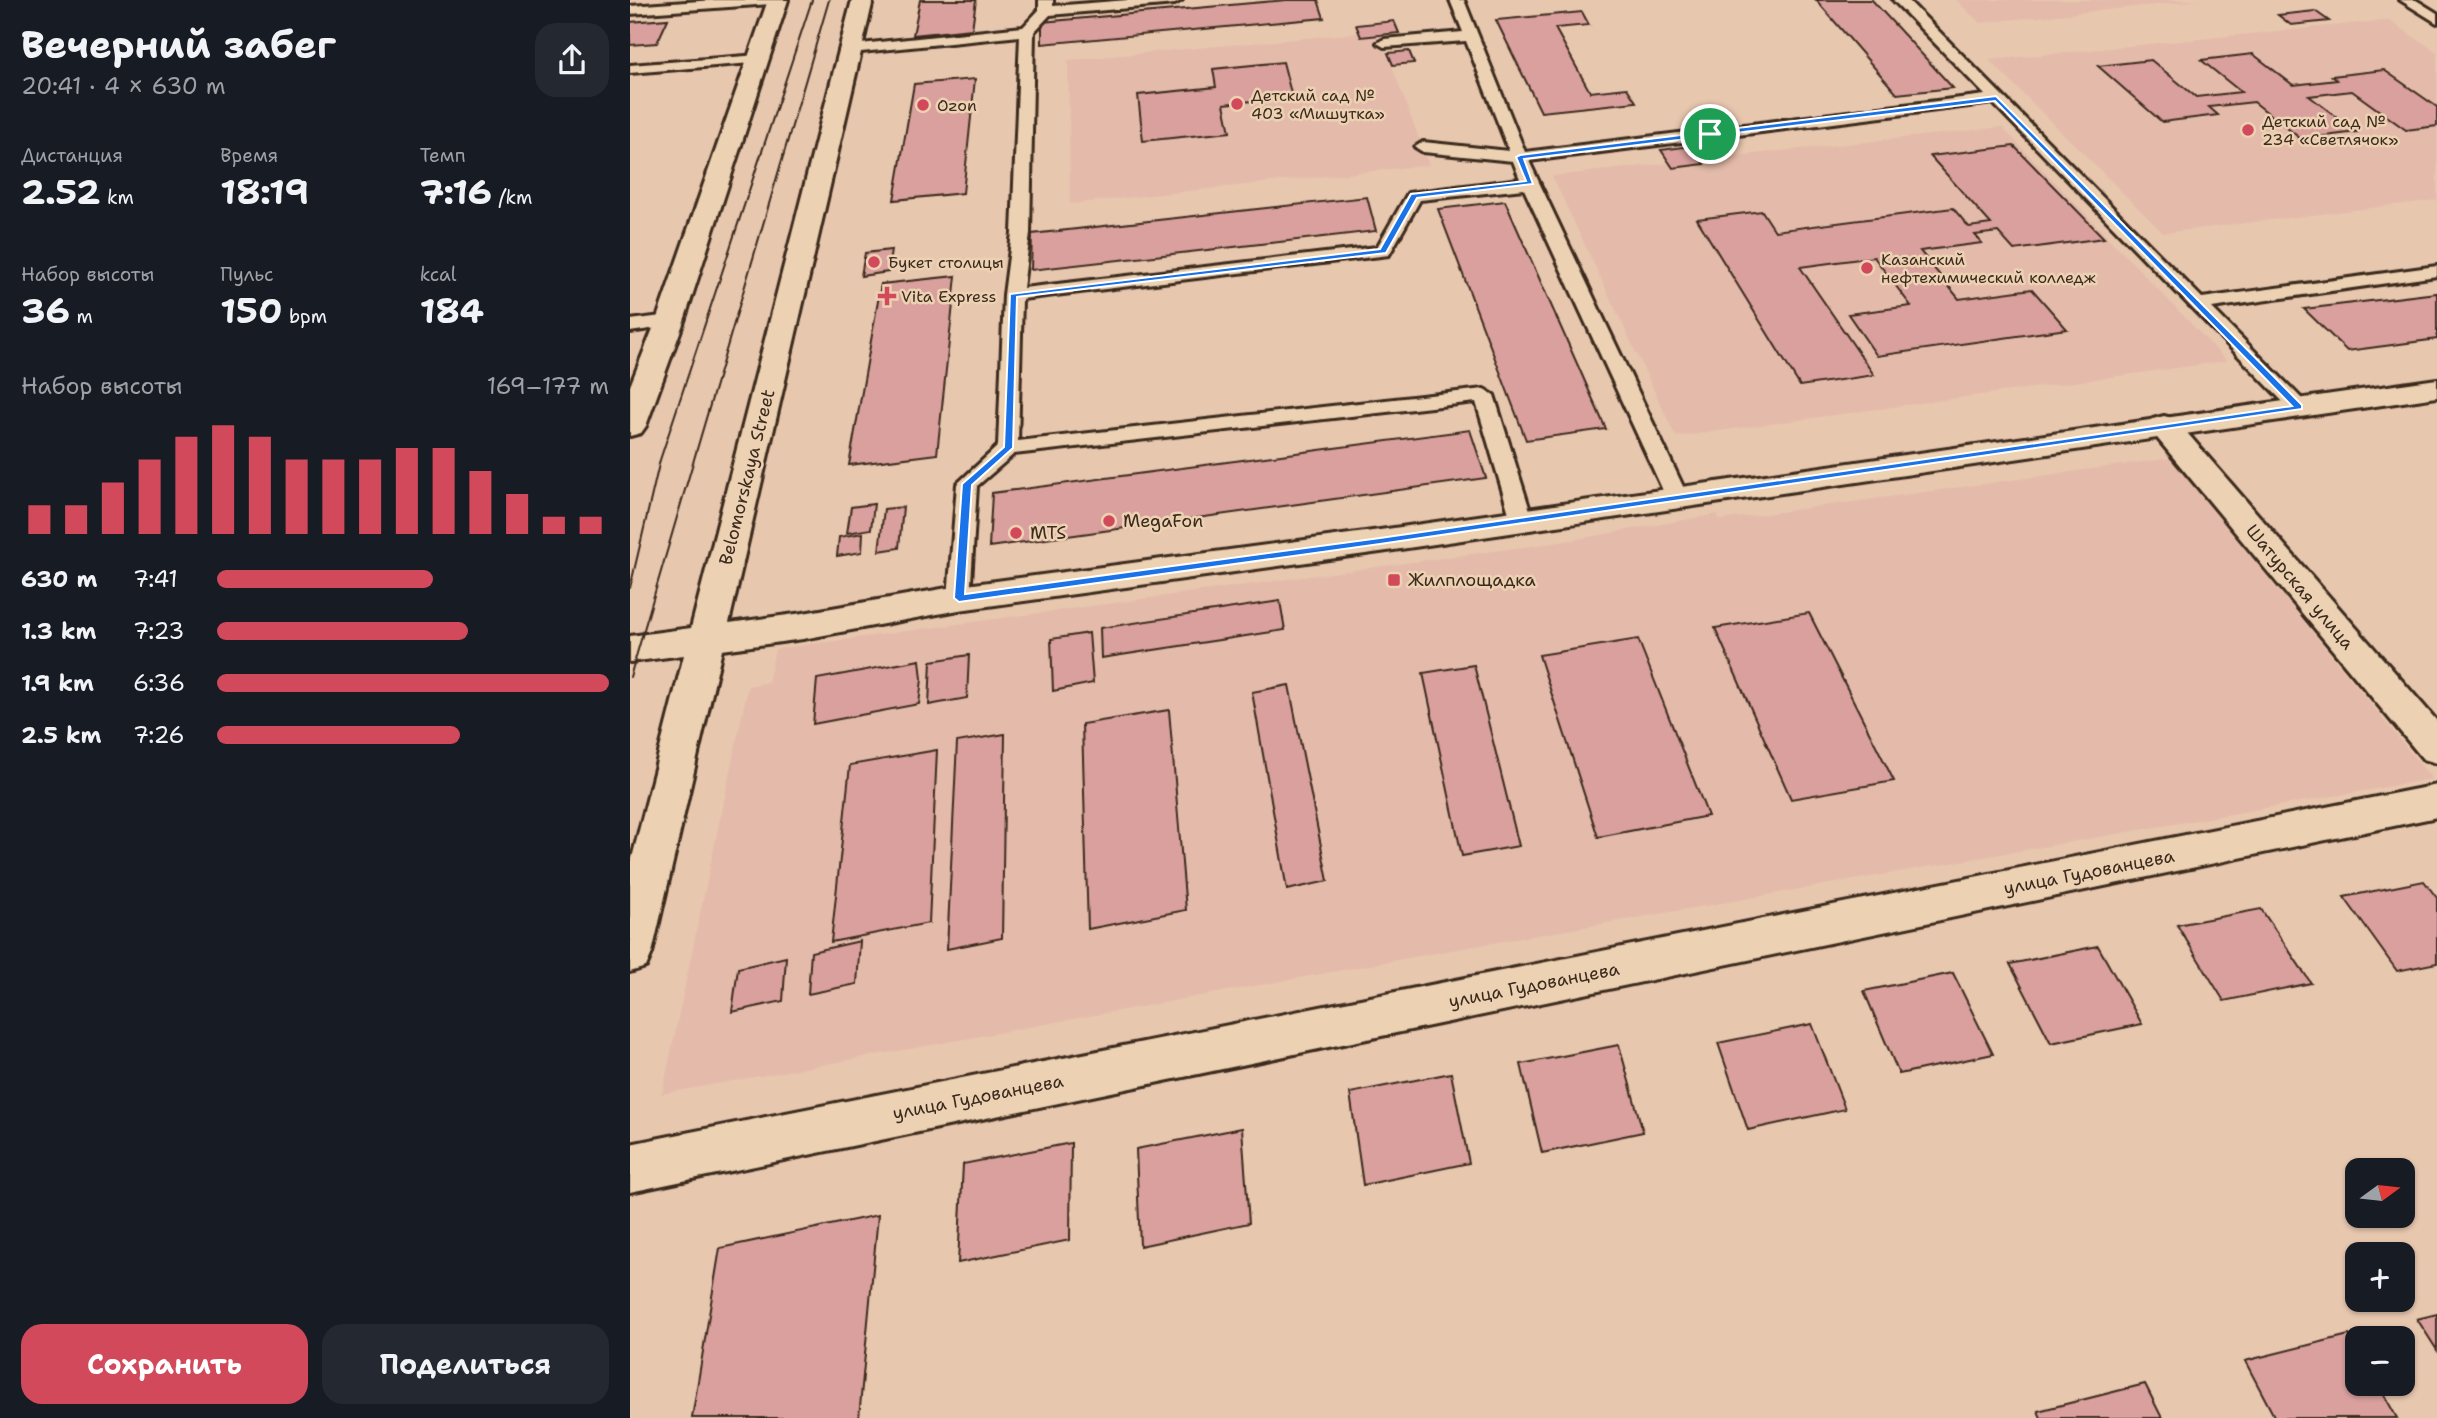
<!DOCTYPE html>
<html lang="ru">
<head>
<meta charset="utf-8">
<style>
	:root { --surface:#171b24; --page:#242831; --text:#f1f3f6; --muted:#9ea1a6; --accent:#d1495b }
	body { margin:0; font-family:"Shantell Sans",sans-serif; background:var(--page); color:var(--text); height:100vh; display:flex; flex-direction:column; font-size:26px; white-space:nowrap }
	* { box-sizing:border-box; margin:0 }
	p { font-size:23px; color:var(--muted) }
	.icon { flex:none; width:38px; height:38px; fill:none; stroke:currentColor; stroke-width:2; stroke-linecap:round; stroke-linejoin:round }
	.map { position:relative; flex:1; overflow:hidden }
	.drawer { display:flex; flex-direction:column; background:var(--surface); width:630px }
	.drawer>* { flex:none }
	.needle { width:46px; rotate:75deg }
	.buttons { position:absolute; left:1715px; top:1158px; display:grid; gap:14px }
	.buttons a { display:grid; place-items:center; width:70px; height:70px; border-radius:14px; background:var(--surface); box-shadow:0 2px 5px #0004; font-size:35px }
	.pin { position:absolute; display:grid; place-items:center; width:60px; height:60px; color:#fff; margin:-30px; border:4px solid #fff; border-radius:50%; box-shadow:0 2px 7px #0007 }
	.round { display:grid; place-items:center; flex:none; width:74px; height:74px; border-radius:21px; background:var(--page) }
	.summary { display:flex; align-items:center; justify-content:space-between; height:119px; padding:0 21px }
	h1 { font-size:38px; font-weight:700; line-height:52px }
	.metrics { display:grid; grid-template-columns:repeat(3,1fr); gap:10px; height:119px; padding:7px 21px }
	.metrics div { display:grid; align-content:center }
	.metrics b { font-size:35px; font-weight:700 }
	.metrics small { font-size:19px; font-weight:400 }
	.metrics p { font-size:19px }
	.chart { height:196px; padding:14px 21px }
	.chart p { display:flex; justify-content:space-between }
	.chart svg { width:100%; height:126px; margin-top:7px; stroke:var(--accent); stroke-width:6 }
	.cta { display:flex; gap:14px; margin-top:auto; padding:14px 21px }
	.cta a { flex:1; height:80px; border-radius:21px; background:var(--accent); color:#fff; font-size:28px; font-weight:700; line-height:80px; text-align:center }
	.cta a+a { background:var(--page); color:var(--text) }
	ul { padding:0 21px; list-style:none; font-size:23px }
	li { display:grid; grid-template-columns:112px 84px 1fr; align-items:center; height:52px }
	li i { height:18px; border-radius:9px; background:var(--accent) }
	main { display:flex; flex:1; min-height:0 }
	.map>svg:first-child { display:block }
	.built { fill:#e4bbaa }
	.building { fill:#daa09e; stroke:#3b2a1e; stroke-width:2 }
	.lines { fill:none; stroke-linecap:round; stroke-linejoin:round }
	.lane-casing { stroke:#3b2a1e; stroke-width:6 }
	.street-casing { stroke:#3b2a1e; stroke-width:6 }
	.secondary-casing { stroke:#3b2a1e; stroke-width:6 }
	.lane { fill:#ecd1b3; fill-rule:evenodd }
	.street { fill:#ecd1b3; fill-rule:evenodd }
	.secondary { fill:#ecd1b3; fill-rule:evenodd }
	.tram { stroke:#3b2a1e; stroke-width:2 }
	.route { fill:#1a73e8; stroke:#fff; stroke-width:2; fill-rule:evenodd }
	.poi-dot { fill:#d1495b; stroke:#ecd1b3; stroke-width:2.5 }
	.labels { text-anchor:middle; stroke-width:5; stroke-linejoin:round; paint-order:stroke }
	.far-poi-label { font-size:16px; fill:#3b2a1e; stroke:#ecd1b3; text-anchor:start }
	.street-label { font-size:18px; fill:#3b2a1e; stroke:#ecd1b3 }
	.poi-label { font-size:18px; fill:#3b2a1e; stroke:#ecd1b3; text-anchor:start }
</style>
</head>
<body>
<main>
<section class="drawer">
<div class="summary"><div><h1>Вечерний забег</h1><p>20:41 · 4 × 630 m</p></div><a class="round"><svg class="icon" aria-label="share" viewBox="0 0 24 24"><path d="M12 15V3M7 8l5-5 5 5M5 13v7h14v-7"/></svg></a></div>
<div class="metrics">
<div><p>Дистанция</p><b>2.52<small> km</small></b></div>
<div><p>Время</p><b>18:19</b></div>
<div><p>Темп</p><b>7:16<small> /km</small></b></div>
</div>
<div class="metrics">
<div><p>Набор высоты</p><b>36<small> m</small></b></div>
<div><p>Пульс</p><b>150<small> bpm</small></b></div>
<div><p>kcal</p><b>184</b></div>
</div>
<div class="chart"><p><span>Набор высоты</span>169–177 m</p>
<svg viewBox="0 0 160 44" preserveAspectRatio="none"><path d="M5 44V34M15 44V34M25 44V26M35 44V18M45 44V10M55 44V6M65 44V10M75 44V18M85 44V18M95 44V18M105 44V14M115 44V14M125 44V22M135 44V30M145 44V38M155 44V38"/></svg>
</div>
<ul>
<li><b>630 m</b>7:41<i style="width:55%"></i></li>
<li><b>1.3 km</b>7:23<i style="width:64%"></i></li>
<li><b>1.9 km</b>6:36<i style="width:100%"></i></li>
<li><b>2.5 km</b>7:26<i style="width:62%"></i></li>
</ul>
<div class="cta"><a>Сохранить</a><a>Поделиться</a></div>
</section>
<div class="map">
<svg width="1807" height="1418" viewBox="0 0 1807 1418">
	<rect width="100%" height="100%" fill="#e8c7af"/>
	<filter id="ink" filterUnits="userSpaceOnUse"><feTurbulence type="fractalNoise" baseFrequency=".0143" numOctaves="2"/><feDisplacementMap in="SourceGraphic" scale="14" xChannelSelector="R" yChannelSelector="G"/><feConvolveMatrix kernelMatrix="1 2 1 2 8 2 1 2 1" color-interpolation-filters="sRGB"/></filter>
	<g filter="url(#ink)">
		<g class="built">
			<path d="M1326 0H1573L1350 23Z"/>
			<path d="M1759 20 1807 52V200L1533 233 1359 60Z"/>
			<path d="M749 31 799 165 440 204 438 60Z"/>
			<path d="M1372 127 1597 361 1046 437 922 176Z"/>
			<path d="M1541 458 1802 779 828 949 32 1094 118 686 138 682 145 649 930 542 1087 514 1090 520Z"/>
		</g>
		<g class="building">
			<path d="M290 0H346L342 29 283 35Z"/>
			<path d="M656 0H688L694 18 412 44V22Z"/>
			<path d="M1186 0H1242L1323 88 1267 94Z"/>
			<path d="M1685 11 1699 21 1661 25 1648 15Z"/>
			<path d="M952 12 959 25 925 28 960 92 997 88 1006 102 911 112 866 20Z"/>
			<path d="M38 19 27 43 0 45V22Z"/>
			<path d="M764 21 769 33 731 37 726 25Z"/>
			<path d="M779 51 784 63 763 65 758 53Z"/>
			<path d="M1623 54 1663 85 1707 80 1702 76 1754 70 1807 107V126L1776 130 1722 91 1679 96 1727 132 1671 139 1624 102 1579 107 1588 115 1532 122 1468 66 1521 60 1566 97 1611 92 1571 60Z"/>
			<path d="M653 62 662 97 594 104 600 132 513 141 508 95 586 87 583 69Z"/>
			<path d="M345 79 333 193 264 200 284 84Z"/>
			<path d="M1061 146 1074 164 1043 168 1031 150Z"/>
			<path d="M1384 146 1474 238 1384 250 1368 232 1345 235 1352 243 1290 251 1329 299 1402 289 1437 329 1247 356 1218 314 1281 306 1244 257 1170 267 1244 375 1170 386 1067 219 1132 211 1145 231 1323 208 1339 227 1361 224 1300 156Z"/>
			<path d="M737 197 746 231 401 270 402 234Z"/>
			<path d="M875 201 882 217 976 429 896 440 808 209Z"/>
			<path d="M261 250 258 272 231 276 235 253Z"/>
			<path d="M326 276 307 454 219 465 251 284Z"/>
			<path d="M1807 293V339L1717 351 1674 309Z"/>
			<path d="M840 430 856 478 359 547 362 493Z"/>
			<path d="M244 504 241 529 217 533 221 507Z"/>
			<path d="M273 507 269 548 249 551 254 509Z"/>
			<path d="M233 533 232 552 207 556 209 537Z"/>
			<path d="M650 601 655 630 471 658 470 628Z"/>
			<path d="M1179 613 1264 781 1161 799 1085 628Z"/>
			<path d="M459 633 463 683 423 691 421 639Z"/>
			<path d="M1008 639 1078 816 968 837 909 655Z"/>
			<path d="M339 655 337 698 299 705 301 661Z"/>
			<path d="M290 660 292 679 289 704 183 724 187 679Z"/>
			<path d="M844 665 889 846 832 856 793 673Z"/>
			<path d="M659 685 698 881 657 890 622 692Z"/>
			<path d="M539 710 556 910 458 929 452 724Z"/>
			<path d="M375 734 372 938 317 949 327 742Z"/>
			<path d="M307 750 299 923 201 942 220 765Z"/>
			<path d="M1794 881 1807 898V963L1767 971 1714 897Z"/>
			<path d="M1631 909 1681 983 1594 1001 1547 925Z"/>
			<path d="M230 941 227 984 178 994 181 952Z"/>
			<path d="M1468 946 1512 1024 1421 1043 1380 964Z"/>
			<path d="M156 957 153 1001 102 1012 108 968Z"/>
			<path d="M1323 973 1363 1054 1269 1074 1234 991Z"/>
			<path d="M1182 1024 1215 1109 1118 1130 1088 1043Z"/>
			<path d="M989 1045 1013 1132 912 1153 891 1064Z"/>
			<path d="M821 1073 839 1163 733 1185 720 1093Z"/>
			<path d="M612 1128 619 1223 510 1246 506 1149Z"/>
			<path d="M441 1143 440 1240 328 1263 333 1164Z"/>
			<path d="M248 1215 229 1418H62L90 1248Z"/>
			<path d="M1807 1314V1350L1787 1319Z"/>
			<path d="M1719 1335 1727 1349V1384H1748L1767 1418H1645L1615 1361Z"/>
			<path d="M1515 1384 1532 1418H1411L1408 1411Z"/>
		</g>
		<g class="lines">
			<defs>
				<g id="lane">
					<path d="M84 0H148L141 4 0 14V6Z"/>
					<path d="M409 0H423V6L498 0H552L545 4 420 15 404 32 400 233 393 288 747 247 778 193 890 179 883 161 793 152 785 147 793 142 879 151 836 41 754 47 747 43 754 39 833 32 820 0H834L895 152 1355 95 1263 0H1278L1572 298 1807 266V276L1582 308 1676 403 1679 407 1676 411H1662L1363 103 899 161 1058 497 1054 502H1040L1036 497 894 189 790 200 759 255 392 299 388 441 854 389 864 395 903 520 900 525H884L881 520 846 402 384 454 347 486 340 598 337 604 329 606 321 604 318 598 327 484 368 446 374 295 382 233 390 36 221 53 214 49 221 45 393 27 409 10Z"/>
					<path d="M1770 0H1786L1807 13V23Z"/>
					<path d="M129 55 134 56V62L0 73V65Z"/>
					<path d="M40 315 49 321 47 325 0 332V320Z"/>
				</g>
				<g id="street">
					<path d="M1534 416 1545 419 1807 721V763L1793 759 1523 433 1518 426 1523 419Z"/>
					<path d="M1807 785V817L0 1192V1144Z"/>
				</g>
				<g id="secondary">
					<path d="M138 0H158L54 321 16 426 11 433 0 436V386L26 321Z"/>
					<path d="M222 0H243L99 623 173 613 329 586 750 530 1807 379V397L750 552 329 610 173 639 92 650 22 953 16 967 0 972V866L54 655 0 662V636L61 628Z"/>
				</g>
			</defs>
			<use href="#lane" class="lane-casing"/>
			<use href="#street" class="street-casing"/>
			<use href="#secondary" class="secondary-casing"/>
			<use href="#lane" class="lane"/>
			<use href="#street" class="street"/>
			<use href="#secondary" class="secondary"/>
			<g class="tram">
				<path d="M0 588 30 460 182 0"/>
				<path d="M0 677 199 0"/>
			</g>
		</g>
	</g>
	<path class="route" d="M1366 96 1672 405V409L750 544 329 602 324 598 332 484 374 447 380 294 750 249 781 194 896 181 886 157 890 155ZM1365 101 1662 406 750 538 335 594 342 485 383 448 387 297 756 253 787 198 903 184 894 159Z"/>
	<g class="poi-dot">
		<circle cx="607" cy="104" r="7"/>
		<circle cx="293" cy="105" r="7"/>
		<circle cx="1618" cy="130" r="7"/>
		<circle cx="244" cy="262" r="7"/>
		<circle cx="1237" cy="268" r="7"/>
		<path d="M253.5 285.5h7v7h7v7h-7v7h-7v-7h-7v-7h7z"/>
		<circle cx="479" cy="521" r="7"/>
		<circle cx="386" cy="533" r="7"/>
		<rect x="757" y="573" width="14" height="14" rx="3.5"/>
	</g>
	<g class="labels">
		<g class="far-poi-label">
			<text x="621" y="101">Детский сад №<tspan x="621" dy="18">403 «Мишутка»</tspan></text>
			<text x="307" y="111">Ozon</text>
			<text x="1632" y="127">Детский сад №<tspan x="1632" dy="18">234 «Светлячок»</tspan></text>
			<text x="1251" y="265">Казанский<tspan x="1251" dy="18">нефтехимический колледж</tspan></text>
			<text x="258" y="268">Букет столицы</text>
			<text x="271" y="302">Vita Express</text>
		</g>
		<g class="street-label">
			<text transform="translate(117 477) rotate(-76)" y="6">Belomorskaya Street</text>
			<text transform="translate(1670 587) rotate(50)" y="6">Шатурская улица</text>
			<text transform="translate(1459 872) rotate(-11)" y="6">улица Гудованцева</text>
			<text transform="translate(904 985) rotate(-11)" y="6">улица Гудованцева</text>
			<text transform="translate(348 1097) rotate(-11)" y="6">улица Гудованцева</text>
		</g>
		<g class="poi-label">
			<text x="493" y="527">MegaFon</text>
			<text x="400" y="539">MTS</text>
			<text x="778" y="586">Жилплощадка</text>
		</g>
	</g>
</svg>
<div class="buttons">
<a><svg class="needle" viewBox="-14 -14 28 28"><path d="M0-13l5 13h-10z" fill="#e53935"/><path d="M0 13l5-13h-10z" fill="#9ea1a6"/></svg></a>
<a>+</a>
<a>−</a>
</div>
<div class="pin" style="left:1080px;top:134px;background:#1e9e55"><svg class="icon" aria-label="arrive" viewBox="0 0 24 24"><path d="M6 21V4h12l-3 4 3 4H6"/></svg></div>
</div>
</main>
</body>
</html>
